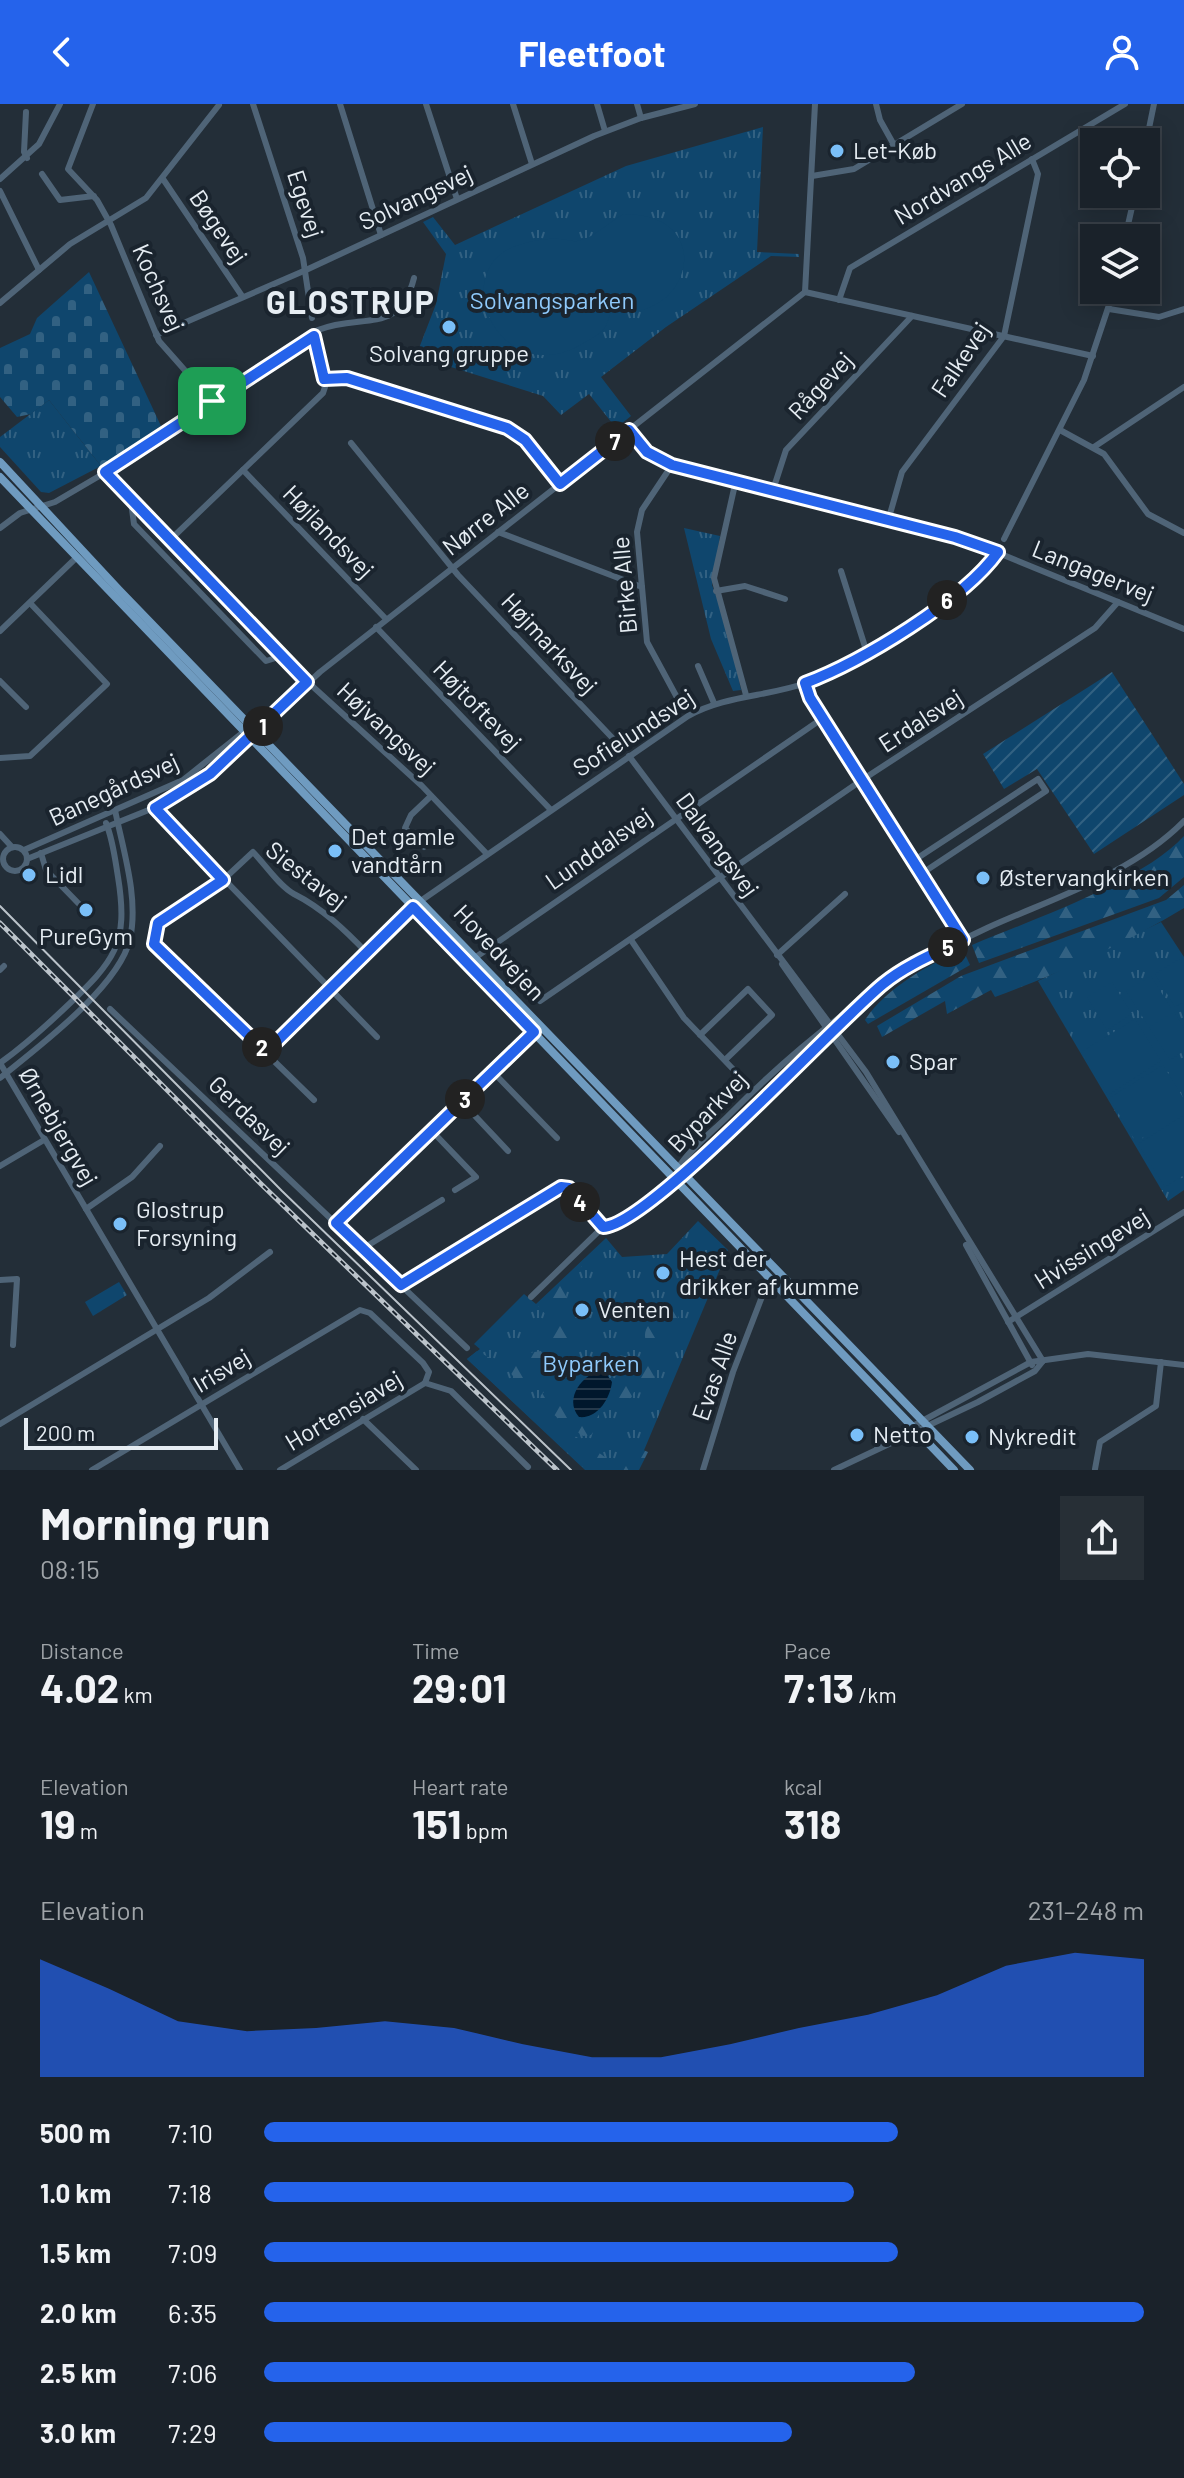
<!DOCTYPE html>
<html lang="en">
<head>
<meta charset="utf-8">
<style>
	:root { --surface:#1a222a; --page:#272f36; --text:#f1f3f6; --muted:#9fa4a8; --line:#383f47; --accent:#2563eb }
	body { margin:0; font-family:Barlow,sans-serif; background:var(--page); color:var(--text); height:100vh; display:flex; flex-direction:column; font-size:30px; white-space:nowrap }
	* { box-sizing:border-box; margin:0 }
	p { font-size:26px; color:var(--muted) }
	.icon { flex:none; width:44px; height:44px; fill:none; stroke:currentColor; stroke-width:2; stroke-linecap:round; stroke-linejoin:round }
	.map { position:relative; height:1366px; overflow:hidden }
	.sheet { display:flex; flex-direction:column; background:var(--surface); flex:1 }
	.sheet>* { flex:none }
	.controls { position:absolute; left:1080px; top:24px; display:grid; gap:16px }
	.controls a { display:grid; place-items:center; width:80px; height:80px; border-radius:0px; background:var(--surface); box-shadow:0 4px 20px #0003,0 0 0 2px var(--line); font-size:40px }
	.scale { position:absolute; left:24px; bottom:20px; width:194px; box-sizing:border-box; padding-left:8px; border:4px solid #e6edf3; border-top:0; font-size:22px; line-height:28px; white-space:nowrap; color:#e6edf3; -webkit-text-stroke:6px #1a242e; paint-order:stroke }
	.pin { position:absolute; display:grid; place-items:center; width:68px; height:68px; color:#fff; margin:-34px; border-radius:16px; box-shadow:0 4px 12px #0006 }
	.km { position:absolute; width:40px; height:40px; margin:-20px; border-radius:50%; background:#222; color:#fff; font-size:22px; line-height:40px; text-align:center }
	.round { display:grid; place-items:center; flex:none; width:84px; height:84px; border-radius:0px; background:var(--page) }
	.headline { display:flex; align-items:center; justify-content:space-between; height:136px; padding:0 40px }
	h1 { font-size:44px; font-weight:700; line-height:60px }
	.metrics { display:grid; grid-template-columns:repeat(3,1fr); gap:12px; height:136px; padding:8px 40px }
	.metrics div { display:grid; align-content:center }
	.metrics b { font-size:40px; font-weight:700 }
	.metrics small { font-size:22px; font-weight:400 }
	.metrics p { font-size:22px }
	.chart { height:224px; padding:16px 40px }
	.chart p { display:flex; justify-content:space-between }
	.chart svg { width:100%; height:144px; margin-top:8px; fill:var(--accent); opacity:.7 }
	ul { padding:0 40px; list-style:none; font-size:26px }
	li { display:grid; grid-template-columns:128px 96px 1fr; align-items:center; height:60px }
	li i { height:20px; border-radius:10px; background:var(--accent) }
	header { display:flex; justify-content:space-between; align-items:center; height:104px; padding:0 40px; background:var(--accent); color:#fff; font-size:36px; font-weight:700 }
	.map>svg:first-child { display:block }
	.grass { fill:url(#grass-tufts) }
	.forest { fill:url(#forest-firs) }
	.cemetery { fill:url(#cemetery-stones) }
	.garden { fill:url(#garden-furrows) }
	.pitch { fill:#0f466d }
	.water { fill:url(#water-rules) }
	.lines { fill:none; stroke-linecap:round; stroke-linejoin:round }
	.minor { stroke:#4f6477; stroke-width:6 }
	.major { stroke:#6f9bc0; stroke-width:8 }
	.tram { stroke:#bbc3ca; stroke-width:2 }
	.rail-casing { stroke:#bbc3ca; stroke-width:5 }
	.rail { stroke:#1a242e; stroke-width:2; stroke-dasharray:6; stroke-linecap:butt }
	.route-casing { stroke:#fff; stroke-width:16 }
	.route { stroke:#2563eb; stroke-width:10 }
	.poi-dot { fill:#7abff8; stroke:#1a242e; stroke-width:3 }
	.labels { text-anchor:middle; stroke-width:8; stroke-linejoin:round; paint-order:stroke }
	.poi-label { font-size:24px; fill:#e6edf3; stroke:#1a242e; text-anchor:start }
	.street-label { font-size:24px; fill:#e6edf3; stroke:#1a242e }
	.park-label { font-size:24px; fill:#8fcafc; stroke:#1a242e }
	.district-label { font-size:32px; font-weight:bold; letter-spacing:2px; fill:#e6edf3; stroke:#1a242e }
</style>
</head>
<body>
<header><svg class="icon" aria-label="back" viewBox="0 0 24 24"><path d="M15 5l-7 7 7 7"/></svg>Fleetfoot<svg class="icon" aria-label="person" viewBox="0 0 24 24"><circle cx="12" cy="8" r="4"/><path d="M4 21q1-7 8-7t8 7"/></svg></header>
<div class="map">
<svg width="1184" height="1366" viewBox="0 0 1184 1366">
	<defs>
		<pattern id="grass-tufts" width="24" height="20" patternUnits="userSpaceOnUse" patternTransform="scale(2)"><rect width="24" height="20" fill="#0f466d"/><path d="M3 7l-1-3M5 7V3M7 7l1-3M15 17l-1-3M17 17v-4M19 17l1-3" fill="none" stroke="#326182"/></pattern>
		<pattern id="forest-firs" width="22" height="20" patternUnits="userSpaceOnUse" patternTransform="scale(2)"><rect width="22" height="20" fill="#0f466d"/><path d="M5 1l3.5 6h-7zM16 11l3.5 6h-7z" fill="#326182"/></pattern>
		<pattern id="cemetery-stones" width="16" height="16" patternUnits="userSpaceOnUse" patternTransform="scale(2)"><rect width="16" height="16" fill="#0f466d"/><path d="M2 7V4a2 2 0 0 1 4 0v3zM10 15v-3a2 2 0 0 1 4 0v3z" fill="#326182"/></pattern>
		<pattern id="garden-furrows" width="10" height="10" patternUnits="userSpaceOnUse" patternTransform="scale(2)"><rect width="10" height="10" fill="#0f466d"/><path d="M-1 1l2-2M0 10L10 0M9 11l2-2" fill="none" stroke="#326182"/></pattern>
		<pattern id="water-rules" width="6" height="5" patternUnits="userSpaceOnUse" patternTransform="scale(2)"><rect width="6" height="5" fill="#00172c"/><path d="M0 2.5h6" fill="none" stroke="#25394b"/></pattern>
	</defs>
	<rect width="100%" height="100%" fill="#232e38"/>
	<g class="grass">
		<path d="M763 23 757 148 799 150V153L771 152 666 223 601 273 631 312 616 324 589 290 561 311 543 292 416 252 436 200 446 150 423 118 433 113 455 141 626 62Z"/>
		<path d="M49 296 101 362 49 389 41 388 0 343V333Z"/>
		<path d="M684 424 720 432 712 481 728 523 741 586 733 587 711 535Z"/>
		<path d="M1161 818 1184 853V1086L1168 1097 1038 877Z"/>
		<path d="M698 1117 728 1146 637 1363 585 1366 467 1255 480 1245 474 1240 524 1190 536 1200 606 1134 622 1153 667 1150Z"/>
		<path d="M119 1178 127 1191 93 1212 85 1198Z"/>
	</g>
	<g class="forest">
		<path d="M1184 732V773L1159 794 979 859 972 841C1031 816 1142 778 1184 732Z"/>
		<path d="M1184 781V804C1125 840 1060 869 995 893L991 886 947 910 945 897 882 933 877 922 961 872 1166 796Z"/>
		<path d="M964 848 970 861 868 920 865 916C882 888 933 855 964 848Z"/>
		<path d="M585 1154 590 1155C575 1169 561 1179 568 1201L576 1205 586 1221 583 1229 555 1240 534 1241 536 1224 549 1214 537 1201Z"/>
		<path d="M672 1197 679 1199 682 1204 669 1234 658 1245C629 1237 655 1206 672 1197Z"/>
		<path d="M560 1244 525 1288 503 1259 504 1253Z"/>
		<path d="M477 1247 494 1256 527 1298 619 1363 631 1360 641 1345 648 1348 639 1366H586L467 1255Z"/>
		<path d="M611 1249C632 1256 648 1250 659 1254L650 1289 634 1288 631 1294 615 1299 619 1286Z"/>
		<path d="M567 1265H576L581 1273 578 1284 585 1314 599 1308V1320L591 1331 583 1332 539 1300 541 1291 550 1282 565 1286 556 1274 568 1270Z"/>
	</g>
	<path class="cemetery" d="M89 168 161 322 101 362 49 296 31 310 17 313 0 293V244L30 230 37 214Z"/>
	<path class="garden" d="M1112 568 1184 680V691L1094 750 1037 665 1004 685 983 650Z"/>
	<g class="pitch">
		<path d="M624 110C721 110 689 223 611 206 606 227 603 228 582 240 505 285 452 181 505 147 519 139 542 134 559 135 564 135 573 138 577 137 595 134 608 118 624 110Z"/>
		<path d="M1179 855 1184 862V898L1175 903 1155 870Z"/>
		<path d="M1151 872 1171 904 1147 920 1126 887Z"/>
		<path d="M1112 878 1132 910 1107 926 1087 893Z"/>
		<path d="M1174 908 1184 924V947L1170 956 1149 923Z"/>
		<path d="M1135 915 1161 957 1108 991 1081 948Z"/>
		<path d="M1163 961 1184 995V1006L1136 1038 1109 994Z"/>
		<path d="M1184 1011V1071L1165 1083 1138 1040Z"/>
	</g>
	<path class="water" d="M603 1265 612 1278C610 1295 597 1315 579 1313 563 1294 583 1270 603 1265Z"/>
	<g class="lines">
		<g class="minor">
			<path d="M93 0 68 65 97 96 111 121 159 237 212 297"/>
			<path d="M253 0 303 154 312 214"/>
			<path d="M340 0 381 131"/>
			<path d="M426 0 457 95"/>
			<path d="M513 0 532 60"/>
			<path d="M597 0 605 27"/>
			<path d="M637 0 641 14"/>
			<path d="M876 0 880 16 894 41"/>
			<path d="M26 8 24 48 27 54"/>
			<path d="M1146 39 1154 0"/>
			<path d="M42 70 60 96 94 92"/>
			<path d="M812 72 854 65 962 0"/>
			<path d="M0 75 39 40 60 0"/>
			<path d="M163 75 242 192"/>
			<path d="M0 87 39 166"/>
			<path d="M1125 134 1135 90"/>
			<path d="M805 188 1093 252"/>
			<path d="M805 188 815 0"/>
			<path d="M839 196 850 164 1125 0"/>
			<path d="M0 199 70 140 146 94 219 1"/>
			<path d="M1109 205 1159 213 1184 205"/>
			<path d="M156 231 306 166 594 32 641 14 695 0"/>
			<path d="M324 275 347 274 507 324 525 336 560 380"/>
			<path d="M629 326 647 348 672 361 974 439 1184 525"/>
			<path d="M1060 326 1104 350 1148 410 1184 429"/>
			<path d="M351 339 458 471 620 642"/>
			<path d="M1094 343 1184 283"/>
			<path d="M672 361 642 406 637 428 647 538 680 599"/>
			<path d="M243 366 386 515"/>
			<path d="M105 368 299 570 422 682 487 750"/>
			<path d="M736 376 714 474 746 591"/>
			<path d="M773 386 786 346 912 212"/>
			<path d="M131 398 134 420 266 557 282 552"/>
			<path d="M888 417 902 368 1004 232 1038 70 1032 55"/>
			<path d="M0 424 20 409 55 398 101 371 318 226C362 208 399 233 414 174"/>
			<path d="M498 428 642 483"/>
			<path d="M1004 435 1084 276 1114 186"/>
			<path d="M170 436 323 289 325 283 314 232"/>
			<path d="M841 467 867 549"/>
			<path d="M716 487 745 482 785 495"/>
			<path d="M376 523 551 706"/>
			<path d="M0 527 77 453"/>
			<path d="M698 562 714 599"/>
			<path d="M0 577 26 603"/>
			<path d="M805 579 810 594 963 836"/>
			<path d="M629 652 866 968 1043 1257"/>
			<path d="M0 654 30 652 107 580 30 499"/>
			<path d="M155 704 377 933"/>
			<path d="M0 730 12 743"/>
			<path d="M424 743 405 724 411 711 431 692"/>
			<circle cx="15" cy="755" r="12"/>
			<path d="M24 746 183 676 300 583"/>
			<path d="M41 749 46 766 80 801"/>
			<path d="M27 755 166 699 203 676 320 568 805 188"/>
			<path d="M913 757 1038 675 1046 687 921 770"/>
			<path d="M422 796 688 612C726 591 766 593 806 579 858 561 966 493 998 448"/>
			<path d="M631 836 684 914 753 986"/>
			<path d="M777 851 845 790"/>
			<path d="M476 853 823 614"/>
			<path d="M782 860 899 1028"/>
			<path d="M0 866 4 862"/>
			<path d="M540 897 862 676 1095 524 1118 498"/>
			<path d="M110 905 467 1244"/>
			<path d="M700 931 748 885 772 911 725 956"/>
			<path d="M266 948 413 803"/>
			<path d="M0 959 240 1366"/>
			<path d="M0 959C24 942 45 923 67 902 114 857 129 841 118 773 115 755 113 736 106 719"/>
			<path d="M493 968 557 1034"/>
			<path d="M0 974C38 943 119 883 130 835 139 794 123 746 115 706"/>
			<path d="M314 996 154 840 158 819 223 776 253 748C265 760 279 782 294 790 322 804 345 826 368 850"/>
			<path d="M462 998 508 1047"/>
			<path d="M432 1027 476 1073 455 1086"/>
			<path d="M0 1062 44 1036"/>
			<path d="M678 1064C690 1045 712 1028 728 1012 805 934 888 870 987 824 1053 794 1132 770 1184 717"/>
			<path d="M86 1105 132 1073 160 1042"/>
			<path d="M336 1119 534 928"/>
			<path d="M966 1141 1032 1261"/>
			<path d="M362 1145 442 1096"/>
			<path d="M0 1176 17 1175 13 1241"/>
			<path d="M401 1181 561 1083 569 1084 603 1123"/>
			<path d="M531 1193 603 1123 645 1103 685 1069 869 894"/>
			<path d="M1008 1218 1184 1108"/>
			<path d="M425 1279 451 1287 528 1363"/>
			<path d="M363 1315 416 1366"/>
			<path d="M0 1320 209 1194 270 1148"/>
			<path d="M877 1345 900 1329 1031 1258 1088 1250 1184 1261"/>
			<path d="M1095 1365 1100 1338 1156 1302 1161 1258"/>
			<path d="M92 1366 360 1206 370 1209 423 1259 429 1268 425 1279"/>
			<path d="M280 1366 425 1279"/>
			<path d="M703 1366 733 1268 763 1190"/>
			<path d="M834 1366 978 1298 1035 1267 1043 1257"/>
		</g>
		<g class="major">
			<path d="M0 358 119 486 970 1366"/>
			<path d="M0 373 954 1366"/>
		</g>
		<path class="tram" d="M0 802 282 1087 571 1366"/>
		<defs>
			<path id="rail" d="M0 819 260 1079 557 1366"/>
		</defs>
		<use href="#rail" class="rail-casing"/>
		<use href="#rail" class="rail"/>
	</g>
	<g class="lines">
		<defs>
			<path id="route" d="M314 232 324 275 347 274 507 324 525 336 560 380 629 326 647 348 672 361 955 433 998 448C964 496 861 558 805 579L810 594 963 836C936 849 906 861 883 880 835 919 648 1123 603 1123L569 1084 561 1083 401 1181 336 1119 534 928 413 803 266 948 154 840 158 819 223 776 155 704 210 670 307 578 105 368Z"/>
		</defs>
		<use href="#route" class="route-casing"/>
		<use href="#route" class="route"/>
	</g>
	<g class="poi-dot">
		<circle cx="837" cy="47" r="8"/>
		<circle cx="449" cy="223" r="8"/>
		<circle cx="335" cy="747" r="8"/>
		<circle cx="29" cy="771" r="8"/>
		<circle cx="983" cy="774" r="8"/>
		<circle cx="86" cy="806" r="8"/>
		<circle cx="893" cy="958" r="8"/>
		<circle cx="120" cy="1120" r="8"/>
		<circle cx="663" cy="1169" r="8"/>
		<circle cx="582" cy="1206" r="8"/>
		<circle cx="857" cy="1331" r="8"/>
		<circle cx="972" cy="1333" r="8"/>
	</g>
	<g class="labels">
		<g class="poi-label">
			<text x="853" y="55">Let-Køb</text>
			<text x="449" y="258" text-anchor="middle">Solvang gruppe</text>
			<text x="351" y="741">Det gamle<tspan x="351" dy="28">vandtårn</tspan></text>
			<text x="45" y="779">Lidl</text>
			<text x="999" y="782">Østervangkirken</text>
			<text x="86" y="841" text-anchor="middle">PureGym</text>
			<text x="909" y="966">Spar</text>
			<text x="136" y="1114">Glostrup<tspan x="136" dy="28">Forsyning</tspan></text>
			<text x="679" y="1163">Hest der<tspan x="679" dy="28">drikker af kumme</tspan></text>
			<text x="598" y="1214">Venten</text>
			<text x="873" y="1339">Netto</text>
			<text x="988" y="1341">Nykredit</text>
		</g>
		<g class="street-label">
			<text transform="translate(963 75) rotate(-31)" y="8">Nordvangs Alle</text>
			<text transform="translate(416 94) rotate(-25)" y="8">Solvangsvej</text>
			<text transform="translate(305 100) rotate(72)" y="8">Egevej</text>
			<text transform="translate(218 123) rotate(56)" y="8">Bøgevej</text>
			<text transform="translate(158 184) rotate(66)" y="8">Kochsvej</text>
			<text transform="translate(961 256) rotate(-56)" y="8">Falkevej</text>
			<text transform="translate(821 282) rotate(-47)" y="8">Rågevej</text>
			<text transform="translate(486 415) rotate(-38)" y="8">Nørre Alle</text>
			<text transform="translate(328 428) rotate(46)" y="8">Højlandsvej</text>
			<text transform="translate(1093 468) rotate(22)" y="8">Langagervej</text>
			<text transform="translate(625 481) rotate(-95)" y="8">Birke Alle</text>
			<text transform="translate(549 540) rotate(47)" y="8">Højmarksvej</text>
			<text transform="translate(477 602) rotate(46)" y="8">Højtoftevej</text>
			<text transform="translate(921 617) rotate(-33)" y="8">Erdalsvej</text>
			<text transform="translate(386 625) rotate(43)" y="8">Højvangsvej</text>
			<text transform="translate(634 629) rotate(-33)" y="8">Sofielundsvej</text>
			<text transform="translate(114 686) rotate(-25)" y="8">Banegårdsvej</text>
			<text transform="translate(717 741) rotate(54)" y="8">Dalvangsvej</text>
			<text transform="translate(599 745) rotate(-35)" y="8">Lunddalsvej</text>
			<text transform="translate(306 772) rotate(38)" y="8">Siestavej</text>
			<text transform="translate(499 849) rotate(47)" y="8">Hovedvejen</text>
			<text transform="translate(708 1008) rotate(-46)" y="8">Byparkvej</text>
			<text transform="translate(249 1012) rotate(44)" y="8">Gerdasvej</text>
			<text transform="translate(58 1023) rotate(60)" y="8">Ørnebjergvej</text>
			<text transform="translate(1092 1145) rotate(-32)" y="8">Hvissingevej</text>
			<text transform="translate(222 1267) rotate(-31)" y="8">Irisvej</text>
			<text transform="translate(715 1272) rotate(-71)" y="8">Evas Alle</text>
			<text transform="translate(344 1307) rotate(-31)" y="8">Hortensiavej</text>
		</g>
		<g class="park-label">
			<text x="552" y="205">Solvangsparken</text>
			<text x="591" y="1268">Byparken</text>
		</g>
		<g class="district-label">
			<text x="351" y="210">GLOSTRUP</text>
		</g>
	</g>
</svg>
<div class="controls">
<a><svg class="icon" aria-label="locate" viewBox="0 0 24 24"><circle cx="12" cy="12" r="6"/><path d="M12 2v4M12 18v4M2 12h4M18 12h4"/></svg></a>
<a><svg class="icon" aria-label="layers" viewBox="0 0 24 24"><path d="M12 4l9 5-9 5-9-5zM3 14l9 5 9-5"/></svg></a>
</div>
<div class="scale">200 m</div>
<div class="pin" style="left:212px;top:297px;background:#1e9e55"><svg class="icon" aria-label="arrive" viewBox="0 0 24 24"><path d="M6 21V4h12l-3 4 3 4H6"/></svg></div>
<b class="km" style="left:263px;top:622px">1</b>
<b class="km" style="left:262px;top:943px">2</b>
<b class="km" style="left:465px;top:995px">3</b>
<b class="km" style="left:580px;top:1098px">4</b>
<b class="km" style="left:948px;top:843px">5</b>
<b class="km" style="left:947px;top:496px">6</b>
<b class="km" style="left:615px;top:337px">7</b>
</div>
<section class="sheet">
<div class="headline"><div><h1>Morning run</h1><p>08:15</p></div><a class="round"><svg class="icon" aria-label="share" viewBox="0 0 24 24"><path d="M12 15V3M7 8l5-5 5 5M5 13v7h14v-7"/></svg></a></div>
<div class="metrics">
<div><p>Distance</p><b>4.02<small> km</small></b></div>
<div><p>Time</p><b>29:01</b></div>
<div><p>Pace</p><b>7:13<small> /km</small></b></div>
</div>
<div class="metrics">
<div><p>Elevation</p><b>19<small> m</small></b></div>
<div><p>Heart rate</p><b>151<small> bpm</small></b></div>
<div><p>kcal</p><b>318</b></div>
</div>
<div class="chart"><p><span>Elevation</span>231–248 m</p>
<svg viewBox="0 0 160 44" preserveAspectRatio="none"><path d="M0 44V8L10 17L20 27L30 30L40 29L50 27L60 29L70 34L80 38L90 38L100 34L110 29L120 25L130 19L140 10L150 6L160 8V44z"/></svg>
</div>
<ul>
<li><b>500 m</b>7:10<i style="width:72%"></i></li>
<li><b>1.0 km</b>7:18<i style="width:67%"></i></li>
<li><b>1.5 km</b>7:09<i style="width:72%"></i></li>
<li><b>2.0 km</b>6:35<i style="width:100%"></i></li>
<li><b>2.5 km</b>7:06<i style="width:74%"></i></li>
<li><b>3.0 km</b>7:29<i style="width:60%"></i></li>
</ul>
</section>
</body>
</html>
